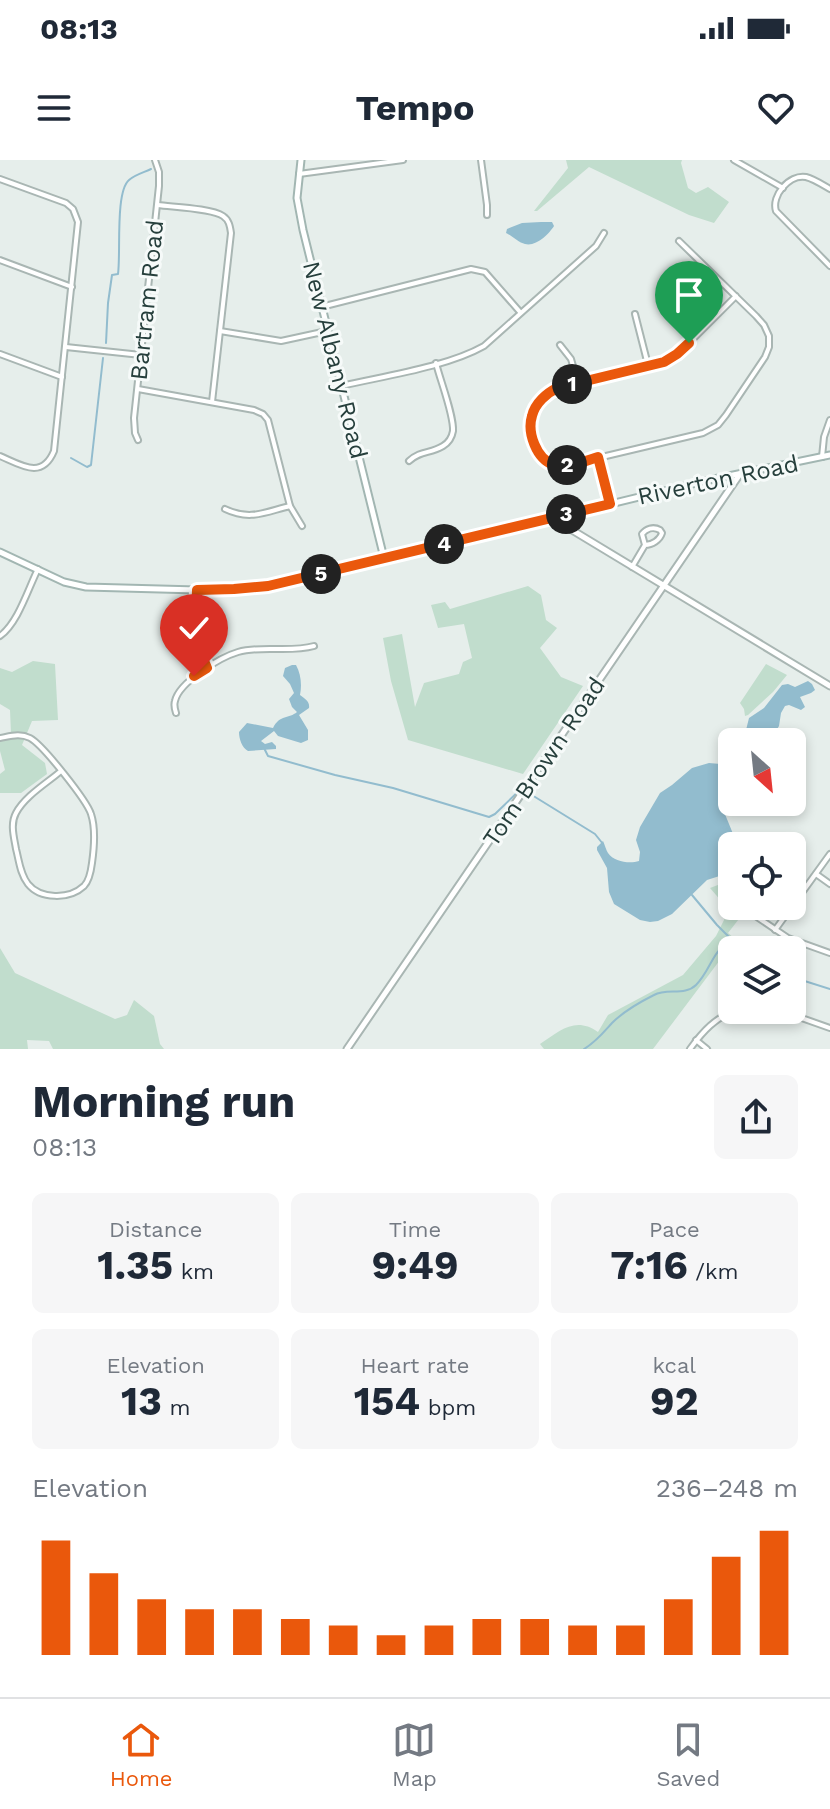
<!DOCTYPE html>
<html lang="en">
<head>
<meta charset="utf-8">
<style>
	:root { --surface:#fff; --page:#f6f6f7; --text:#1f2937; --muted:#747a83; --line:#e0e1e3; --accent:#ea580c }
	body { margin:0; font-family:"Work Sans",sans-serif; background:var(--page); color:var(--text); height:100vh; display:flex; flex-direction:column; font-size:30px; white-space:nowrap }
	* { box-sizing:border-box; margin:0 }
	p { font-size:26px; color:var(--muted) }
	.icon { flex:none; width:44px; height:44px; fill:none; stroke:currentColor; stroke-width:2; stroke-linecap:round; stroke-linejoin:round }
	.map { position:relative; height:889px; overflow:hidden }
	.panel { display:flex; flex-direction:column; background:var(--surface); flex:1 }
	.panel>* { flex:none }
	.needle { width:52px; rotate:153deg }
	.tools { position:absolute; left:718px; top:568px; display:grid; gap:16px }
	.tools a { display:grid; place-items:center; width:88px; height:88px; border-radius:12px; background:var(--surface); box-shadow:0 4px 12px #0003; font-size:40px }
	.pin { position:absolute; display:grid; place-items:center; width:68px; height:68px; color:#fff; margin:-82px -34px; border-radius:50% 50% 50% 0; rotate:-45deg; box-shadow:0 0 8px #0007 }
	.pin .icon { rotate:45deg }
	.km { position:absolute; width:40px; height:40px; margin:-20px; border-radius:50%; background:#222; color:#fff; font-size:22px; line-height:40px; text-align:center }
	.round { display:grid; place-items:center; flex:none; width:84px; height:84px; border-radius:12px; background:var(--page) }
	.head { display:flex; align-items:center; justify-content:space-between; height:136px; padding:0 32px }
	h1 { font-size:44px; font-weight:700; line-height:60px }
	.metrics { display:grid; grid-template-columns:repeat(3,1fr); gap:12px; height:136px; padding:8px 32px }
	.metrics div { display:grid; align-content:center; border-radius:12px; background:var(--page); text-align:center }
	.metrics b { font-size:40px; font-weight:700 }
	.metrics small { font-size:22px; font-weight:400 }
	.metrics p { font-size:22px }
	.chart { height:224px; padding:16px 32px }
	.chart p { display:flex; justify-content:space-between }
	.chart svg { width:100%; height:144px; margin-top:8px; stroke:var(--accent); stroke-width:6 }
	.status { display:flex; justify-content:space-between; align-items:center; height:56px; padding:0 40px; background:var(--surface); direction:ltr }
	.status svg { height:22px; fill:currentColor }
	header { display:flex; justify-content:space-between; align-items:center; height:104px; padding:0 32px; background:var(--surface); font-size:36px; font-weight:700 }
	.dock { display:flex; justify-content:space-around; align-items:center; height:112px; border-top:2px solid var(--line); background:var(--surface); font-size:22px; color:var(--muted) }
	.dock a { display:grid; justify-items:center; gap:4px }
	.dock .selected { color:var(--accent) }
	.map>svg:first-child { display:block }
	.green { fill:#c1ddcd }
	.water { fill:#92bcce }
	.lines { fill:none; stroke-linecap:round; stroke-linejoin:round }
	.stream { stroke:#92bcce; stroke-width:2 }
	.minor-casing { stroke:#a9b6b3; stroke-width:8 }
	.tertiary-casing { stroke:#a9b6b3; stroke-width:9 }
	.secondary-casing { stroke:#a2b6b2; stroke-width:9 }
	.minor { stroke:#fff; stroke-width:4 }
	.tertiary { stroke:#fff; stroke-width:5 }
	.secondary { stroke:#fff; stroke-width:5 }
	.route-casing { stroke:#fff; stroke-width:16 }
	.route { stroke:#ea580c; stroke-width:10 }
	.labels { text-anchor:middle; stroke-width:6; stroke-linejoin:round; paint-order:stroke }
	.street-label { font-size:24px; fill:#263f3c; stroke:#f6faf9 }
</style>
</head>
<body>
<div class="status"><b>08:13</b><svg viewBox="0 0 49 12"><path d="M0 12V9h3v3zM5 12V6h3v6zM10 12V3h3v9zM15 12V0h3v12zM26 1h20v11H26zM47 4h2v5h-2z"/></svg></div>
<header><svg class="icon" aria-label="menu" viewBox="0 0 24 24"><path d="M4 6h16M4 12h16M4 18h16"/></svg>Tempo<svg class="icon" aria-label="heart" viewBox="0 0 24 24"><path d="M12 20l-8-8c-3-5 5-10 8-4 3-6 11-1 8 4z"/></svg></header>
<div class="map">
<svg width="830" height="889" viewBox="0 0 830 889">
	<rect width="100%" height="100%" fill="#e6eeeb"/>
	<g class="green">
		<path d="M566 0H682L681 3 688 28 696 33 708 27 729 42 714 63 689 55 589 7 537 51H534L568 8Z"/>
		<path d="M528 426 541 435 546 460 557 468 540 488 561 517 583 526 523 614 408 580 391 521 383 478 402 474 415 547 424 523 459 514 463 502 472 498 464 464 438 468 431 445 445 442 450 449Z"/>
		<path d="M33 501 55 504 58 560 32 561 22 585 45 603 47 614 21 633H0V614L5 610 0 591V578L11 574 10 550 0 544V508L12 512Z"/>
		<path d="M766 504 787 515 773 532 748 555 745 556 744 549 740 543Z"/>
		<path d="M723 723 732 726V746H749L728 773 748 790H732V793L723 796 653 889H544L540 884C560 871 575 856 598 872L608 855 683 815 716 776 729 750 710 728Z"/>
		<path d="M0 788 15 813 115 859 127 855 134 840 154 856 160 884 164 889H53L49 881 27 880 28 889H0Z"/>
	</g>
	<g class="water">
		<path d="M541 62H552L554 66C549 74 536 87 525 84 519 83 512 76 506 73L507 69 522 63Z"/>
		<path d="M292 505H296C301 514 302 525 300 535 305 539 310 541 309 548L299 555 308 570V580L301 583 278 576 274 571 261 581 265 584 272 582 276 586V589L248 591C242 588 239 579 239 572L247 563 273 568C280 554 289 559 297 552L292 547 289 539 294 533 290 524 283 516 285 508Z"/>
		<path d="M808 521 812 524 815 530 811 533 800 537 805 547 801 550 789 545 785 546 781 553 779 566 769 582H755L746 570 749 558 764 548 782 525 788 524 795 527Z"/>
		<path d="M709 603 732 605V635L722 639 720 642 738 686H732V712L707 720 672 754 658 761 650 762 640 760 614 744 609 732 607 708 597 690V687L603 681C605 685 606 690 608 693 614 702 630 704 639 701L640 692 636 680 640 667 660 633 672 625 692 608Z"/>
	</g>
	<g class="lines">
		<g class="stream">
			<path d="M106 183 108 143 112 115 118 114C121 93 115 32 129 20 134 15 145 12 151 9"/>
			<path d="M71 298 87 307 91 305 103 198"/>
			<path d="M264 588 268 596 335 615 393 628 489 657 495 654 522 628"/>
			<path d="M527 632 595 674 603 684"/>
			<path d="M692 735 717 765 742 790"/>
			<path d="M792 817 830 829"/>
			<path d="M584 889C596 882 603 873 612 863 623 852 640 842 654 835 667 828 685 836 696 825 711 810 711 792 731 780"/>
		</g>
		<defs>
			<g id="minor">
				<path d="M481 0 487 45V55"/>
				<path d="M734 0 783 28"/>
				<path d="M299 14 403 0"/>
				<path d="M0 19 66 43 73 49 78 62 54 291C42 320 21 305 0 296"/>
				<path d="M830 29C823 25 814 19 806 17 789 14 771 36 776 51L830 106"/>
				<path d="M158 45C172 47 211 48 223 56 229 60 230 66 231 73L212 242"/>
				<path d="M679 81 756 156 764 165 769 176V187L765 197 726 255 718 265 703 273 568 305C542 308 525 280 532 256 535 244 546 233 557 228L668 200 689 183 736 136"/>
				<path d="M0 100 72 127"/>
				<path d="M321 147 471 109 485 112 520 152"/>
				<path d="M635 154 648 205"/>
				<path d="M220 171 281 181 327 171"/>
				<path d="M560 185 571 199 578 223"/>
				<path d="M66 187 141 195"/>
				<path d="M0 194 62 217"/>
				<path d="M341 226C384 216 447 207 484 186L596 86 604 73"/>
				<path d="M138 229 254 250 263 254 268 260 290 346 302 366"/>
				<path d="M138 280 135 273 134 258 159 26V12L155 0"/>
				<path d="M598 297 610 344"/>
				<path d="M822 297 824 277 830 260"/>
				<path d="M409 301C421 290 430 294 443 286 448 283 452 277 453 271 454 255 440 220 436 203"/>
				<path d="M225 349C250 361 265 352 290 346"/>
				<path d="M632 407 645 385 642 374C646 369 653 366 660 370L662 373C660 380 652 385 645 385"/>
				<path d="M197 430C196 463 193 477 207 508"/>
				<path d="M0 476C18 463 28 429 38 409"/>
				<path d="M176 553C175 550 174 544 175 541 179 522 221 497 238 492 263 485 289 493 314 486"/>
				<path d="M0 578C11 576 20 573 30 578 43 585 87 641 91 654 96 669 94 689 92 703 91 711 89 721 84 726 69 740 40 739 28 724 20 714 19 700 16 689 14 677 10 664 16 653 25 636 47 623 61 611"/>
				<path d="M816 714 830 724"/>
				<path d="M757 757 788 778 830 793"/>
				<path d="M775 770 830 694"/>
				<path d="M779 850 830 868"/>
				<path d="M696 880 707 889"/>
				<path d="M690 889C703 871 715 858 736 850"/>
			</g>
			<g id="tertiary">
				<path d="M557 356 560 362 567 367 830 526"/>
				<path d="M347 889 740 314"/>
			</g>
			<g id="secondary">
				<path d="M301 0 297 38 303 70 384 398"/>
				<path d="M0 392 64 422 86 427 197 430 255 428 335 411 709 320 830 295"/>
			</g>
		</defs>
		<use href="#minor" class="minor-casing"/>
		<use href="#tertiary" class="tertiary-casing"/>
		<use href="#secondary" class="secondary-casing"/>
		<use href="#minor" class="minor"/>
		<use href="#tertiary" class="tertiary"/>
		<use href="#secondary" class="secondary"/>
	</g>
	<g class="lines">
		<defs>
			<path id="route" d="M194 516 207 508C193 477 196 463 197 430L234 429 268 426 610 344 598 297C585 301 567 309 554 305 536 299 527 272 532 256 535 243 547 233 557 228L664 202 677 194 689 183"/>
		</defs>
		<use href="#route" class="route-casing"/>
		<use href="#route" class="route"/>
	</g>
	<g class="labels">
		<g class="street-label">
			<text transform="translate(147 140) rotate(-84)" y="8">Bartram Road</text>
			<text transform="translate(335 200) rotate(76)" y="8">New Albany Road</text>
			<text transform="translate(718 320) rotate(-12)" y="8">Riverton Road</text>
			<text transform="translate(544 602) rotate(-56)" y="8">Tom Brown Road</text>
		</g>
	</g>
</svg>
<div class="tools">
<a><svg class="needle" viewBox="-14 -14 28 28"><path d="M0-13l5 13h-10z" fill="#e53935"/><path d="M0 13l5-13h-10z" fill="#747a83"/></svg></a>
<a><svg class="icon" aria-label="locate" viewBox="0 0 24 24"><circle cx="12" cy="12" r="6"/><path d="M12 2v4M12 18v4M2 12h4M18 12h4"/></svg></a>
<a><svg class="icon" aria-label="layers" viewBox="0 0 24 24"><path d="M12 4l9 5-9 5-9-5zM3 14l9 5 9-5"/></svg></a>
</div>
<div class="pin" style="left:689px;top:183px;background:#1e9e55"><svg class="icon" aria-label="arrive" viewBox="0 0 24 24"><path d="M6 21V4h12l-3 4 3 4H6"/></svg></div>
<div class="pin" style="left:194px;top:516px;background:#d93025"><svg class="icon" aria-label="check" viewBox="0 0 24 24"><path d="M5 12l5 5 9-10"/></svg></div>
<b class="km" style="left:572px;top:224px">1</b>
<b class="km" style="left:567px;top:305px">2</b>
<b class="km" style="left:566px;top:354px">3</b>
<b class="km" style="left:444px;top:384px">4</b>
<b class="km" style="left:321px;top:414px">5</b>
</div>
<section class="panel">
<div class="head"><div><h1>Morning run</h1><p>08:13</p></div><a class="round"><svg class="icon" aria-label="share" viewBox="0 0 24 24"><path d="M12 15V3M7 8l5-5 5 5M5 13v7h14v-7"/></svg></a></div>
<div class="metrics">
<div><p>Distance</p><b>1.35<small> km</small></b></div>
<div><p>Time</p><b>9:49</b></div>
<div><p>Pace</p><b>7:16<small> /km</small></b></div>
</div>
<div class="metrics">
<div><p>Elevation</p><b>13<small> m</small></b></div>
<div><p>Heart rate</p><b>154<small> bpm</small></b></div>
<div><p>kcal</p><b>92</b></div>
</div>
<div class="chart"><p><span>Elevation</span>236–248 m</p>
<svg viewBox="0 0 160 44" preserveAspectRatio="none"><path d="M5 44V9M15 44V19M25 44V27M35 44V30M45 44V30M55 44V33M65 44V35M75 44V38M85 44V35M95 44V33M105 44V33M115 44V35M125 44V35M135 44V27M145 44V14M155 44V6"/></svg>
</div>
</section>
<nav class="dock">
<a class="selected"><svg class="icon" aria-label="home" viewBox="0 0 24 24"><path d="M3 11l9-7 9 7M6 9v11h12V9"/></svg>Home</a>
<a><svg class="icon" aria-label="map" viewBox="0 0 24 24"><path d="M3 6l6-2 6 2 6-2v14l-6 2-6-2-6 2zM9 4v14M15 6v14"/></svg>Map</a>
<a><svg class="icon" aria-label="saved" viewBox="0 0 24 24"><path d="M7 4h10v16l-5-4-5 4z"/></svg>Saved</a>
</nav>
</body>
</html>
